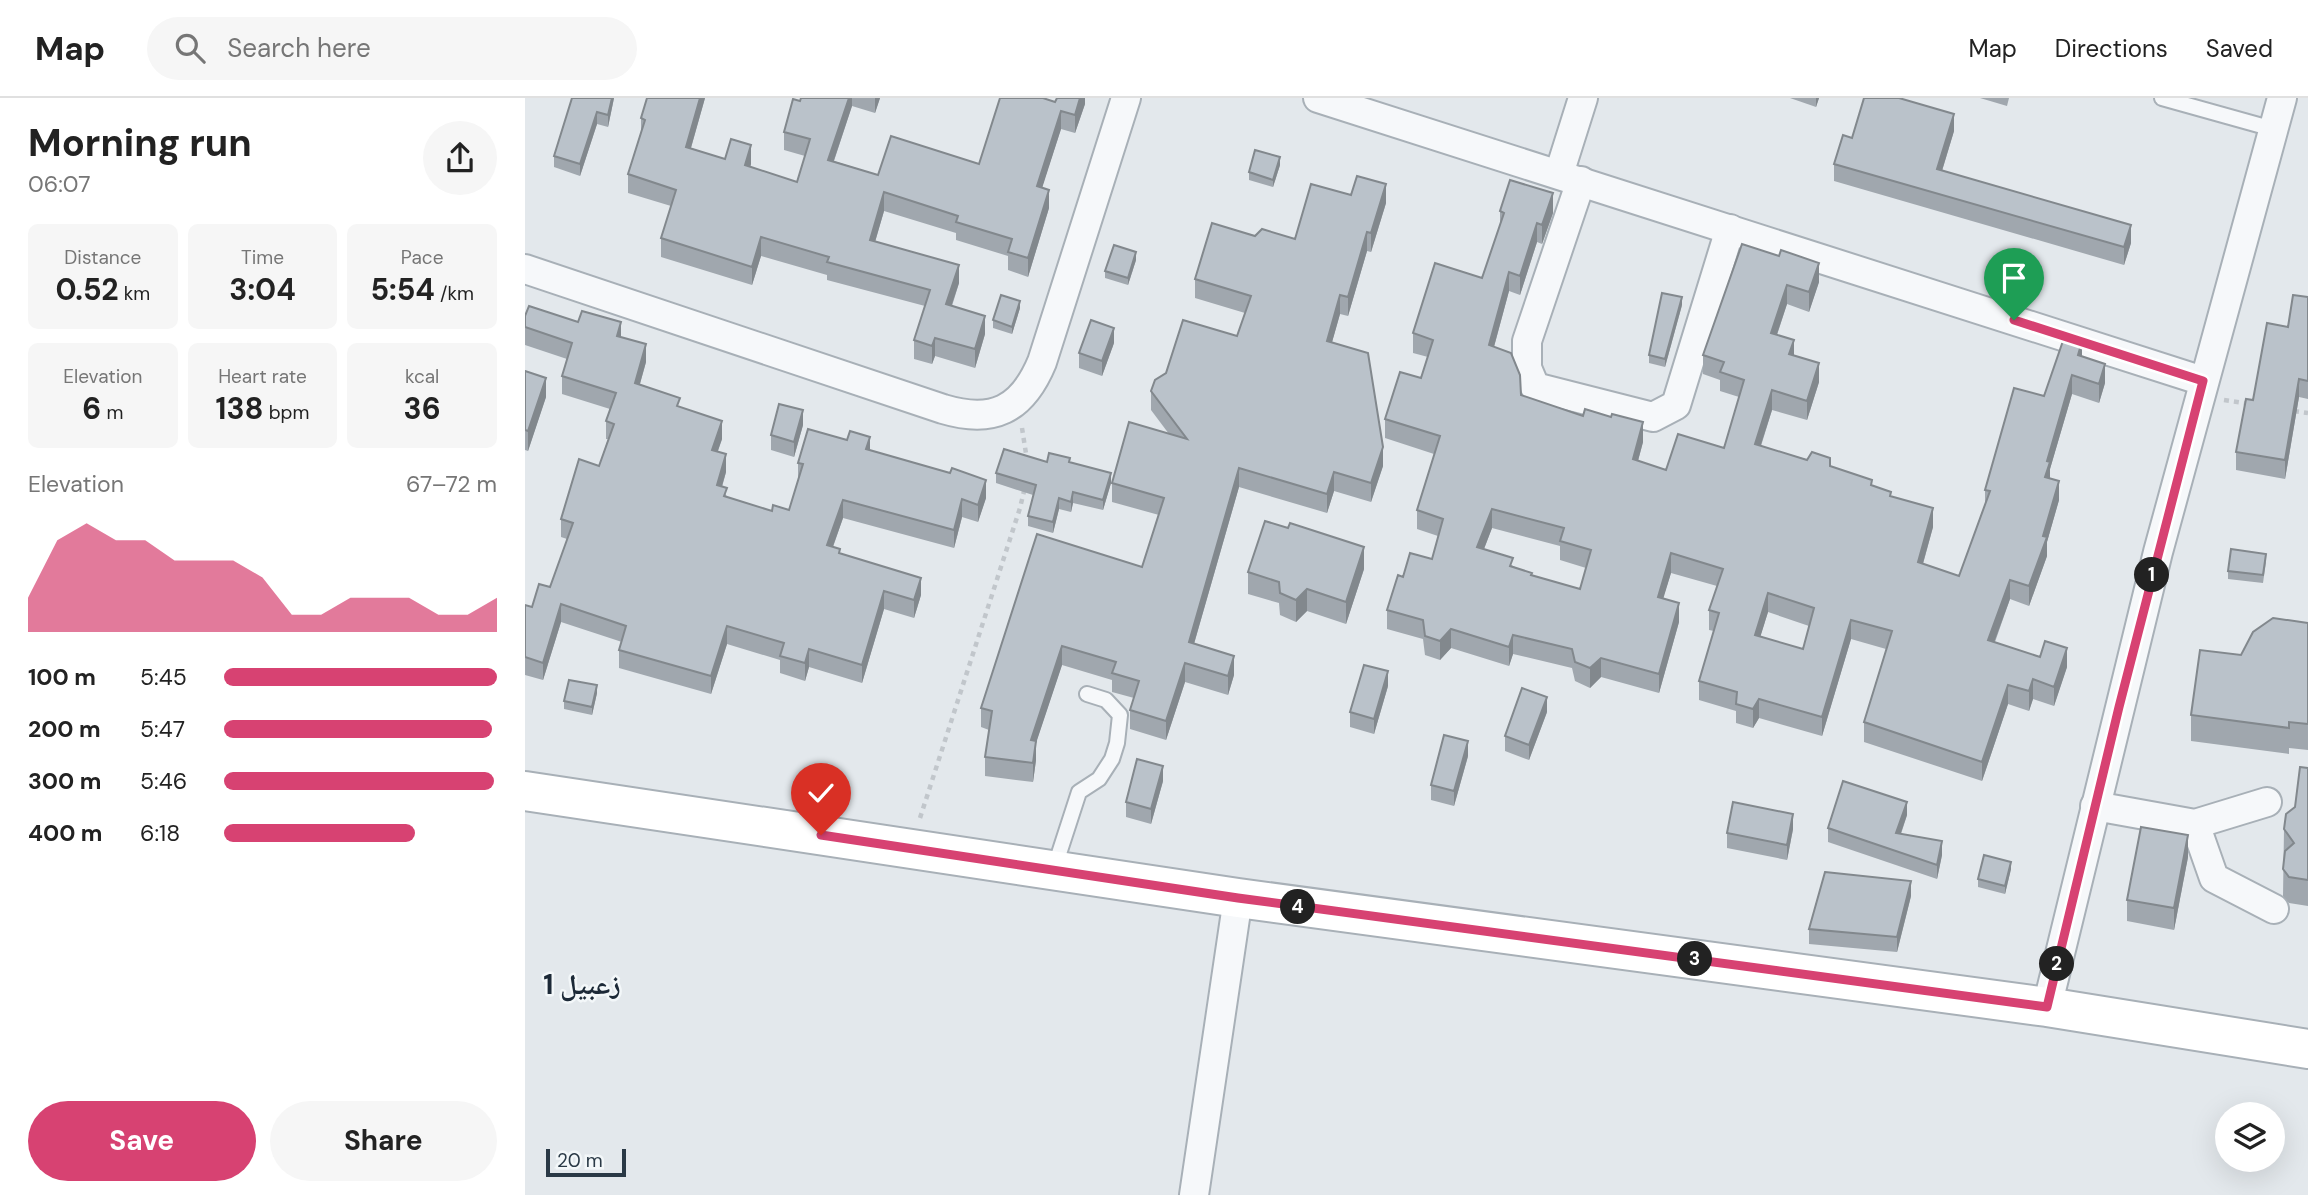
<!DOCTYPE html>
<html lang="en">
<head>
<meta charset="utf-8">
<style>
	:root { --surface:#fff; --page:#f6f6f6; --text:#222; --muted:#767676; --line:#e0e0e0; --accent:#d74272 }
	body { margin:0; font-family:"DM Sans","Noto Naskh Arabic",sans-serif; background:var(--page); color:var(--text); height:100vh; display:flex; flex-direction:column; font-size:26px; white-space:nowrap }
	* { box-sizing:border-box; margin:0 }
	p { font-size:23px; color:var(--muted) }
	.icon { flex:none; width:38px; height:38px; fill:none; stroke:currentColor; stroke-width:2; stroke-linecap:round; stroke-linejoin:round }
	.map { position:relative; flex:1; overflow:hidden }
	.drawer { display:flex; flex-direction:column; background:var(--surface); width:525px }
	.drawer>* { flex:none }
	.controls { position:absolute; left:1690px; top:1004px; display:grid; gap:14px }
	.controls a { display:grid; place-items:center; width:70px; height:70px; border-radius:50%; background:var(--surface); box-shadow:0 7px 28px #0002; font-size:35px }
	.scale { position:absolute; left:21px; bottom:18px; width:80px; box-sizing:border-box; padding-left:7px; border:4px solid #2a3946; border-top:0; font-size:19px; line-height:24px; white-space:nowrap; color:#2a3946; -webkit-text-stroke:5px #f3f7f9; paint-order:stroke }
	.pin { position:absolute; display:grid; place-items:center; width:60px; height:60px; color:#fff; margin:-72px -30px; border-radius:50% 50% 50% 0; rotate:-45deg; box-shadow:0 0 7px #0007 }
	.pin .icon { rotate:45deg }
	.km { position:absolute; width:35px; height:35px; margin:-18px; border-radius:50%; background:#222; color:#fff; font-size:19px; line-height:35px; text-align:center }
	.round { display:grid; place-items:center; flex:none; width:74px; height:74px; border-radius:37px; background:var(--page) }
	.overview { display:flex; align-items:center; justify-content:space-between; height:119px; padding:0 28px }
	h1 { font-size:38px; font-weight:700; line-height:52px }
	.figures { display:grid; grid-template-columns:repeat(3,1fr); gap:10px; height:119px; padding:7px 28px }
	.figures div { display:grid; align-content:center; border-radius:10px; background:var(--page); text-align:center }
	.figures b { font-size:30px; font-weight:700 }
	.figures small { font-size:19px; font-weight:400 }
	.figures p { font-size:19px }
	.chart { height:196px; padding:14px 28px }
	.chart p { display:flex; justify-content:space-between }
	.chart svg { width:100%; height:126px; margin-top:7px; fill:var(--accent); opacity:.7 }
	.button { display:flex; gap:14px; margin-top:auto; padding:14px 28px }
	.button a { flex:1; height:80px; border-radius:42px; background:var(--accent); color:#fff; font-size:28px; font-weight:700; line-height:80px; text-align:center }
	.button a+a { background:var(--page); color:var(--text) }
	ul { padding:0 28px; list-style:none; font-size:23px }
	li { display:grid; grid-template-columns:112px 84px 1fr; align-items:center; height:52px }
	li i { height:18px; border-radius:9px; background:var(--accent) }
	header { display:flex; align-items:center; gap:42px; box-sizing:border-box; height:98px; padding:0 35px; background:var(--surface); border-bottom:2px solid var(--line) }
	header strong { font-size:33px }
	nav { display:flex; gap:38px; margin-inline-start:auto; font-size:24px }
	.search { width:490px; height:63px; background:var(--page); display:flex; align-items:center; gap:18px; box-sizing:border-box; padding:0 24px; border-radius:38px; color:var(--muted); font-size:26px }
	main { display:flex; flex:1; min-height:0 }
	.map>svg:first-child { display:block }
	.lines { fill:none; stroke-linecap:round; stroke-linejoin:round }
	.lane-casing { stroke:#a8b0b7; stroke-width:18 }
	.street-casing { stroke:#a8b0b7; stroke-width:32 }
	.secondary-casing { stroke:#a8b0b7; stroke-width:42 }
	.path { stroke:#c1c6cb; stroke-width:4.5; stroke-dasharray:5 5; stroke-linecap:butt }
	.lane { stroke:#f6f8fa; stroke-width:14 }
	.street { stroke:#f6f8fa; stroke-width:28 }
	.secondary { stroke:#fff; stroke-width:38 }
	.wall { fill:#a0a7ae; fill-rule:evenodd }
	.shaded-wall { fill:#82888d }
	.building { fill:#bac2ca; stroke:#82888d; stroke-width:2; fill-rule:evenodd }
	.route-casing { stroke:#fff; stroke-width:14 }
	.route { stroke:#d74272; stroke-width:9 }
	.labels { text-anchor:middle; stroke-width:5; stroke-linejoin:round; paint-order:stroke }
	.district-label { font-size:28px; font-weight:bold; fill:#1c2937; stroke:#f3f7f9 }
</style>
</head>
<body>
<header>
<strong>Map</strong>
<div class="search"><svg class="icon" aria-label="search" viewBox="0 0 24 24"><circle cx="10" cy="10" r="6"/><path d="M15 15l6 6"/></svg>Search here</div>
<nav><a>Map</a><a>Directions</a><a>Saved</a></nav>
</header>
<main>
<section class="drawer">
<div class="overview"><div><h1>Morning run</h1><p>06:07</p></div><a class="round"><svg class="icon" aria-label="share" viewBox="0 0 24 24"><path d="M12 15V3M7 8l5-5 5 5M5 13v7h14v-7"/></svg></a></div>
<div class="figures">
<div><p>Distance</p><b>0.52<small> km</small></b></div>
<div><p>Time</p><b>3:04</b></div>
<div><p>Pace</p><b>5:54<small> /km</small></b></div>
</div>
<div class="figures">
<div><p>Elevation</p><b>6<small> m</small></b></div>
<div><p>Heart rate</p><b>138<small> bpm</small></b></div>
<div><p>kcal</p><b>36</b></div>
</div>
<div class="chart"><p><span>Elevation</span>67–72 m</p>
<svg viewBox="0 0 160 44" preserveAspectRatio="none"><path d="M0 44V32L10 12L20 6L30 12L40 12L50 19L60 19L70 19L80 25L90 38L100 38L110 32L120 32L130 32L140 38L150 38L160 32V44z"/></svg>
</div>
<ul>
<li><b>100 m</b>5:45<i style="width:100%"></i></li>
<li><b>200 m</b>5:47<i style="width:98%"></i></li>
<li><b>300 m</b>5:46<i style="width:99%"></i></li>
<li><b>400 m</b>6:18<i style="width:70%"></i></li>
</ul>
<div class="button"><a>Save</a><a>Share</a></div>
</section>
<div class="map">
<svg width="1783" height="1097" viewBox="0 0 1783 1097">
	<rect width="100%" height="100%" fill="#e3e8ec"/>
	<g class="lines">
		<defs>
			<g id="lane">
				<path d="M1637 0 1748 31"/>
				<path d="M529 771 554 694 574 681 587 661 592 645 595 617 581 602 562 596"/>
			</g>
			<g id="street">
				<path d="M793 0 1678 283"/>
				<path d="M1034 76 1058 0"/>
				<path d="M1056 83 1002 243V270L1010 289 1128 319 1151 307 1205 131"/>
				<path d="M0 171 418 311C468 326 497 312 517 264L601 0"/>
				<path d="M1570 708 1670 726 1742 704"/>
				<path d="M1670 726 1689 780 1749 811"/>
				<path d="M1522 909 1633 454 1757 0"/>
				<path d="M669 1097 713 800"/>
			</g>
			<path id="secondary" d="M0 693 713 800 1522 909 1783 951"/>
		</defs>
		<use href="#lane" class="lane-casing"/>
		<use href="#street" class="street-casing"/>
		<use href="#secondary" class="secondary-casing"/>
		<g class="path">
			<path d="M1699 302 1725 306"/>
			<path d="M1769 313 1783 315"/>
			<path d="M497 330 502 362"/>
			<path d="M395 720 495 410 500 389"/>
		</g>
		<use href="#lane" class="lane"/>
		<use href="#street" class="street"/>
		<use href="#secondary" class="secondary"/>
	</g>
	<g class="wall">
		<path d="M47 0H89L83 29 72 26 55 78 29 69V58Z"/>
		<path d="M122 0H180L166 50 200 61 226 66 225 69 272 84 280 58 259 52V34L276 0H355L350 15 327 8 309 63 353 77 454 66 530 4 560 0V6L550 35 536 31 517 89 524 110 503 179 483 172V158L431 142V135L359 113 350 144 434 185 427 208 460 236 450 270 410 258 407 266 389 261V242L400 208 302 182V177L236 158 227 187 136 159V140L146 108 103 95V76L116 34V20Z"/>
		<path d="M1265 0H1294L1291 9Z"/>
		<path d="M1455 0H1484L1482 8Z"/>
		<path d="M1429 33 1417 73 1606 145 1599 167 1309 83V66L1327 40Z"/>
		<path d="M755 67 748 89 724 82V74Z"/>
		<path d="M826 97 861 105 846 154 842 153 823 218 815 216 807 244 858 368 846 404 809 393 802 415 714 389 669 546 709 577 703 597 660 584 641 642 605 631V612L609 600 587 594V582L537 567 511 645V662L508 684 460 678V659L464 632 456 629V610L617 469 634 417 587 404V385L644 336 626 312V293L712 238 720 215 670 200V181L730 138 770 141Z"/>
		<path d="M975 113 1028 115 1017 146 1012 144 995 197 984 193 969 249 996 297 1118 344 1113 363 1141 372 1199 350 1214 299 1195 293V282L1178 276V257L1217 146 1294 184 1284 214 1262 206 1252 237 1269 258 1294 284 1282 322 1247 312 1236 348 1305 368 1366 398 1408 429 1398 466 1434 478 1460 406V392L1519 298 1557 258 1580 285 1574 305 1547 296 1525 371V380L1534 402 1522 444V458L1504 508 1485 501 1470 544 1542 569 1529 608 1508 601 1504 613 1483 606 1457 683 1339 644V624L1361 551 1326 541 1297 638 1234 620 1228 630 1211 625V613L1174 602V583L1189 533 1184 532V512L1192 488 1146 475 1138 500 1154 524 1134 595 1076 579 1065 590 1050 583 1047 570 988 556 984 568 926 550 915 562 900 557 898 541 862 531V512L878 479 907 461 913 438 892 431V412L909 356 860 340V321L896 280 903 259 888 255V235L957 180 975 129ZM967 430 1035 448V462L1061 470 1055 491 1007 477 988 468 959 451ZM1243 514 1284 528 1278 551 1235 539Z"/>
		<path d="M611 162 603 187 580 180V173Z"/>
		<path d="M1783 199V301L1774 299 1760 381 1711 372V354L1728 302 1763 229Z"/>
		<path d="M1157 207 1140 269 1124 265V257Z"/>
		<path d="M495 210 487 236 468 230V222Z"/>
		<path d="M0 218 53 224 96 239 121 264 115 286 155 309 197 341 193 353 201 374 197 389 202 399 247 413 264 412 273 382V365L345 352 461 400 453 424 437 419 429 450 318 420 308 449 315 455 396 497 389 520 359 511 337 585 284 569 280 583 255 575V562L202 546 186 596 94 570V552L97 544 36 524 18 582 0 577V507L7 509 25 489 42 441 36 439V421L74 368 83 341H81V323L85 311 37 296V278L42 261 0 247Z"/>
		<path d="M589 245 577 278 554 270V255Z"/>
		<path d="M0 273 21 299 3 353 0 352Z"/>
		<path d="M278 327 269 359 246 352V337Z"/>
		<path d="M522 364H545L586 385 578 412 548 405 546 414 534 411 528 435 503 428V418L508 397 471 385V375Z"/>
		<path d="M1741 464 1738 485 1703 481V473Z"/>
		<path d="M839 471 821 526 782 513 771 524 755 517 754 505 723 496V474Z"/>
		<path d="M1783 525V652L1764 650V656L1666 643V617L1716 557Z"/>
		<path d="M863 588 849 636 825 629V614Z"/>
		<path d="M72 595 67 617 39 611V603Z"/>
		<path d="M1022 614 1004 662 980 653V638Z"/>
		<path d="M943 658 929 708 906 702V687Z"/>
		<path d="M1783 670V808L1764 805 1758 798 1759 731 1770 709Z"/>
		<path d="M638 683 626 726 601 719V704Z"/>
		<path d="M1382 717 1376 736 1417 757 1412 781 1303 744V730Z"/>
		<path d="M1268 731 1262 762 1202 750V735Z"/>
		<path d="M1663 759 1649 832 1602 823V802Z"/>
		<path d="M1486 771 1480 796 1453 789V781Z"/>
		<path d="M1386 798 1372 854 1284 846V831Z"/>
	</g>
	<g class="shaded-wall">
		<path d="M87 0H89L83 29V17Z"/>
		<path d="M175 0H180L161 67V49Z"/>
		<path d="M324 0H327V8L303 80V62Z"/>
		<path d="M350 0H355L350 15Z"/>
		<path d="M555 0H560V6L550 35V17Z"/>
		<path d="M1291 0H1294L1291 9Z"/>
		<path d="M536 13V31L512 106V88Z"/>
		<path d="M72 14V26L55 78V66Z"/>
		<path d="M1429 16V33L1412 89V71Z"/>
		<path d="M226 47V66L220 86V67Z"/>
		<path d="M755 59V67L748 89V82Z"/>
		<path d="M861 86V105L846 154V135Z"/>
		<path d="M524 92V110L503 179V160Z"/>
		<path d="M359 94V113L345 161V142Z"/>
		<path d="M1028 95V115L1017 146V127Z"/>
		<path d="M1012 125V144L995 197V178Z"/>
		<path d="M1606 127V145L1599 167V149Z"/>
		<path d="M842 134V153L823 218V199Z"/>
		<path d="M236 139V158L227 187V169Z"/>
		<path d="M611 154V162L603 187V180Z"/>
		<path d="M1294 165V184L1284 214V194Z"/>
		<path d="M434 167V185L421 224V206Z"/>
		<path d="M984 174V193L964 267V247Z"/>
		<path d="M1262 187V206L1246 254V235Z"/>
		<path d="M815 197V216L802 262V243Z"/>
		<path d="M1157 199V207L1140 269V261Z"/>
		<path d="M495 203V210L487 236V229Z"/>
		<path d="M460 218V236L450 270V251Z"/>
		<path d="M96 224V242L92 238Z"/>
		<path d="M589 230V245L577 278V263Z"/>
		<path d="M410 240V258L407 266V248Z"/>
		<path d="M1269 242V261L1264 256Z"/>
		<path d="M1557 243V262L1553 257Z"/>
		<path d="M121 246V264L110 303V285Z"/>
		<path d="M1294 265V284L1282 322V303Z"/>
		<path d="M1580 266V285L1574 305V286Z"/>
		<path d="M1547 277V296L1525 371V383L1520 379 1522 363Z"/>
		<path d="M21 280V299L3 353V333Z"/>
		<path d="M1774 281V299L1760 381V362Z"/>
		<path d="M1247 292V312L1230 365V346Z"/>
		<path d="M278 312V327L269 359V344Z"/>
		<path d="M197 323V341L187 369V352Z"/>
		<path d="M1118 324V344L1108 381V361Z"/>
		<path d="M345 339V357L341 351Z"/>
		<path d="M858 349V368L846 404V385Z"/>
		<path d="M201 356V374L192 405V387Z"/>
		<path d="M714 370V389L664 563V544Z"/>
		<path d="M809 374V393L802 415V396Z"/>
		<path d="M586 375V385L578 412V402Z"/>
		<path d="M461 382V400L453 424V407Z"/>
		<path d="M1534 383V402L1522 444V458L1504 508V488Z"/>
		<path d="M548 394V405L546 414V404Z"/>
		<path d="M534 400V411L528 435V424Z"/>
		<path d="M437 401V419L429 450V432Z"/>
		<path d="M318 402V420L302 465V447Z"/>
		<path d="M1408 410V429L1393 483V464Z"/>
		<path d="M967 411V430L952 469V449Z"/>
		<path d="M839 449V471L821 526V504Z"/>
		<path d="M1146 455V475L1133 518V499Z"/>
		<path d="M396 480V497L389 520V502Z"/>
		<path d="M1485 482V501L1463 561V542Z"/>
		<path d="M782 491V513L771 524V502Z"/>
		<path d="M359 493V511L337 585V567Z"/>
		<path d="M1243 495V514L1230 556V537Z"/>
		<path d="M1154 505V524L1134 595V576Z"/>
		<path d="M36 506V524L18 582V565Z"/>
		<path d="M1326 522V541L1297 638V619Z"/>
		<path d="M202 528V546L186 596V578Z"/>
		<path d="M926 531V550L915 562V543Z"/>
		<path d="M988 537V556L984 568V549Z"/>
		<path d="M537 548V567L511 645V662L508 684V665L506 642Z"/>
		<path d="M1542 550V569L1529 608V589Z"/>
		<path d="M284 551V569L280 583V565Z"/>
		<path d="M709 558V577L703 597V578Z"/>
		<path d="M1076 560V579L1065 590V570Z"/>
		<path d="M660 565V584L641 642V623Z"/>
		<path d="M863 573V588L849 636V621Z"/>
		<path d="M1508 581V601L1504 613V593Z"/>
		<path d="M72 587V595L67 617V609Z"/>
		<path d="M1483 587V606L1457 683V664Z"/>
		<path d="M1022 599V614L1004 662V647Z"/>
		<path d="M1234 601V620L1228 630V611Z"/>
		<path d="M943 643V658L929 708V693Z"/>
		<path d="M638 668V683L626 726V711Z"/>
		<path d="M1382 704V717L1371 749V735Z"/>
		<path d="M1268 716V731L1262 762V747Z"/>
		<path d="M1663 737V759L1649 832V810Z"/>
		<path d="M1417 743V757L1412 781V767Z"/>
		<path d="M1486 764V771L1480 796V788Z"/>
		<path d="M1386 783V798L1372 854V839Z"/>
	</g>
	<g class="building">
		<path d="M47 0H87L83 17 72 14 55 66 29 58Z"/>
		<path d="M122 0H175L161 49 200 61 206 41 226 47 220 67 272 84 285 41 259 34 268 1 275 3 276 0H324L303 62 353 77 366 38 454 66 475 0H518L530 4 532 0H555L550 17 536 13 512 88 524 92 503 160 483 154 487 141 431 124 433 118 359 94 345 142 434 167 421 206 460 218 450 251 410 240 407 248 389 242 405 192 302 164 304 159 236 139 227 169 136 140 151 92 103 76 120 22 116 20Z"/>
		<path d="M1339 0H1374L1429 16 1412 71 1606 127 1599 149 1309 66 1318 37 1327 40Z"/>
		<path d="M730 52 755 59 748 82 724 74Z"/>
		<path d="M832 78 861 86 846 135 842 134 823 199 815 197 802 243 843 255 858 349 846 385 809 374 802 396 714 370 664 544 709 558 703 578 660 565 641 623 605 612 614 583 587 575 591 564 537 548 506 642 511 643 508 665 460 659 467 613 456 610 512 436 617 469 639 400 587 385 604 324 662 341 626 293 630 282 641 275 658 222 712 238 726 198 670 181 687 125 730 138 737 131 770 141 786 86 826 97Z"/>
		<path d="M985 82 1028 95 1017 127 1012 125 995 178 984 174 964 247 986 255 995 277 996 297 1058 318 1060 311 1086 319 1087 316 1118 324 1108 361 1141 372 1153 336 1199 350 1219 282 1195 274 1199 264 1178 257 1217 146 1254 158 1256 152 1294 165 1284 194 1262 187 1246 235 1269 242 1264 256 1294 265 1282 303 1247 292 1230 346 1282 362 1287 354 1305 360V368L1347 382 1346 387 1366 394 1365 398 1408 410 1393 464 1434 478 1465 393 1460 392 1489 290 1519 298 1540 237 1557 243 1553 257 1580 266 1574 286 1547 277 1522 363 1525 364 1520 379 1534 383 1518 438 1522 439 1504 488 1485 482 1463 542 1515 559 1520 543 1542 550 1529 589 1508 581 1504 593 1483 587 1457 664 1339 624 1367 533 1326 522 1297 619 1234 601 1228 611 1211 606 1212 594 1174 583 1194 515 1184 512 1198 471 1146 455 1133 499 1154 505 1134 576 1076 560 1065 570 1050 564 1047 551 988 537 984 549 926 531 915 543 900 538 898 522 862 512 873 477 878 479 885 455 907 461 918 421 892 412 915 338 860 321 875 274 896 280 908 242 888 235 910 165 957 180 979 115 975 113ZM967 411 1039 430 1035 443 1066 452 1055 491 1006 477 1007 475 985 468 988 460 952 449ZM1243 495 1289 510 1278 551 1230 537Z"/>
		<path d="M589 147 611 154 603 180 580 173Z"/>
		<path d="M1137 195 1157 199 1140 261 1124 257Z"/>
		<path d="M476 197 495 203 487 229 468 222Z"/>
		<path d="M1768 197 1783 199V283L1774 281 1760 362 1711 354 1721 301 1728 302 1742 225 1763 229Z"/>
		<path d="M4 208 53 224 57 213 96 224 92 238 121 246 110 285 155 300 152 308 197 323 187 352 201 356 192 387 202 390 199 398 247 413 248 407 264 412 278 366 273 365 283 331 322 342 325 333 345 339 341 351 425 375 427 370 461 382 453 407 437 401 429 432 318 402 302 447 315 451 314 455 396 480 389 502 359 493 337 567 284 551 280 565 255 558 259 545 202 528 186 578 94 552 101 528 36 506 18 565 0 559V507L7 509 14 486 25 489 48 425 36 421 54 361 74 368 89 326 81 323 91 295 37 278 47 245 0 229V218Z"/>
		<path d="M566 222 589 230 577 263 554 255Z"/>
		<path d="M0 273 21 280 3 333 0 332Z"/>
		<path d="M254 306 278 312 269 344 246 337Z"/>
		<path d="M479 351 522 364 524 355 545 360 544 364 586 375 578 402 548 394 546 404 534 400 528 424 503 418 511 387 471 375Z"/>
		<path d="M740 423 763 430 765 425 839 449 821 504 782 491 771 502 755 495 754 484 723 474Z"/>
		<path d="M1706 451 1741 456 1738 477 1703 473Z"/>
		<path d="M1748 520 1783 525V626L1764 624V630L1666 617 1675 552 1716 557 1728 534Z"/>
		<path d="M839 567 863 573 849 621 825 614Z"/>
		<path d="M44 582 72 587 67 609 39 603Z"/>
		<path d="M997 590 1022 599 1004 647 980 638Z"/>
		<path d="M919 637 943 643 929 693 906 687Z"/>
		<path d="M612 661 638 668 626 711 601 704Z"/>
		<path d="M1775 669 1783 670V782L1764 779 1758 771 1760 753 1769 745 1759 731 1761 716 1770 709Z"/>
		<path d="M1318 683 1382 704 1371 735 1417 743 1412 767 1303 730Z"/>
		<path d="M1208 704 1268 716 1262 747 1202 735Z"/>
		<path d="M1616 729 1663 737 1649 810 1602 802Z"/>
		<path d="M1459 757 1486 764 1480 788 1453 781Z"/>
		<path d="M1300 774 1386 783 1372 839 1284 831Z"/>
	</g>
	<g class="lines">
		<defs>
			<path id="route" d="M296 737 713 800 1522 909 1594 609 1678 283 1489 222"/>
		</defs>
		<use href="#route" class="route-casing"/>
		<use href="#route" class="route"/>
	</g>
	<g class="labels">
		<g class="district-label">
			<text x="57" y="896">زعبيل 1</text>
		</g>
	</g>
</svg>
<div class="controls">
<a><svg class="icon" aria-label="layers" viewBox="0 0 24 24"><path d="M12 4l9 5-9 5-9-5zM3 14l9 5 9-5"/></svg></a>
</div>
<div class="scale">20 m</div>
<div class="pin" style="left:1489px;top:222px;background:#1e9e55"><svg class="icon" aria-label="arrive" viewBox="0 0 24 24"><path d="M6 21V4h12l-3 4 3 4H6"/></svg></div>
<div class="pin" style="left:296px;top:737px;background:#d93025"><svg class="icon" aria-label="check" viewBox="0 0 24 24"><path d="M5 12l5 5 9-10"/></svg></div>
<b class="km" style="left:1627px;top:477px">1</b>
<b class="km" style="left:1532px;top:866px">2</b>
<b class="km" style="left:1170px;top:861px">3</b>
<b class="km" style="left:773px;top:809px">4</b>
</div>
</main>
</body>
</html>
